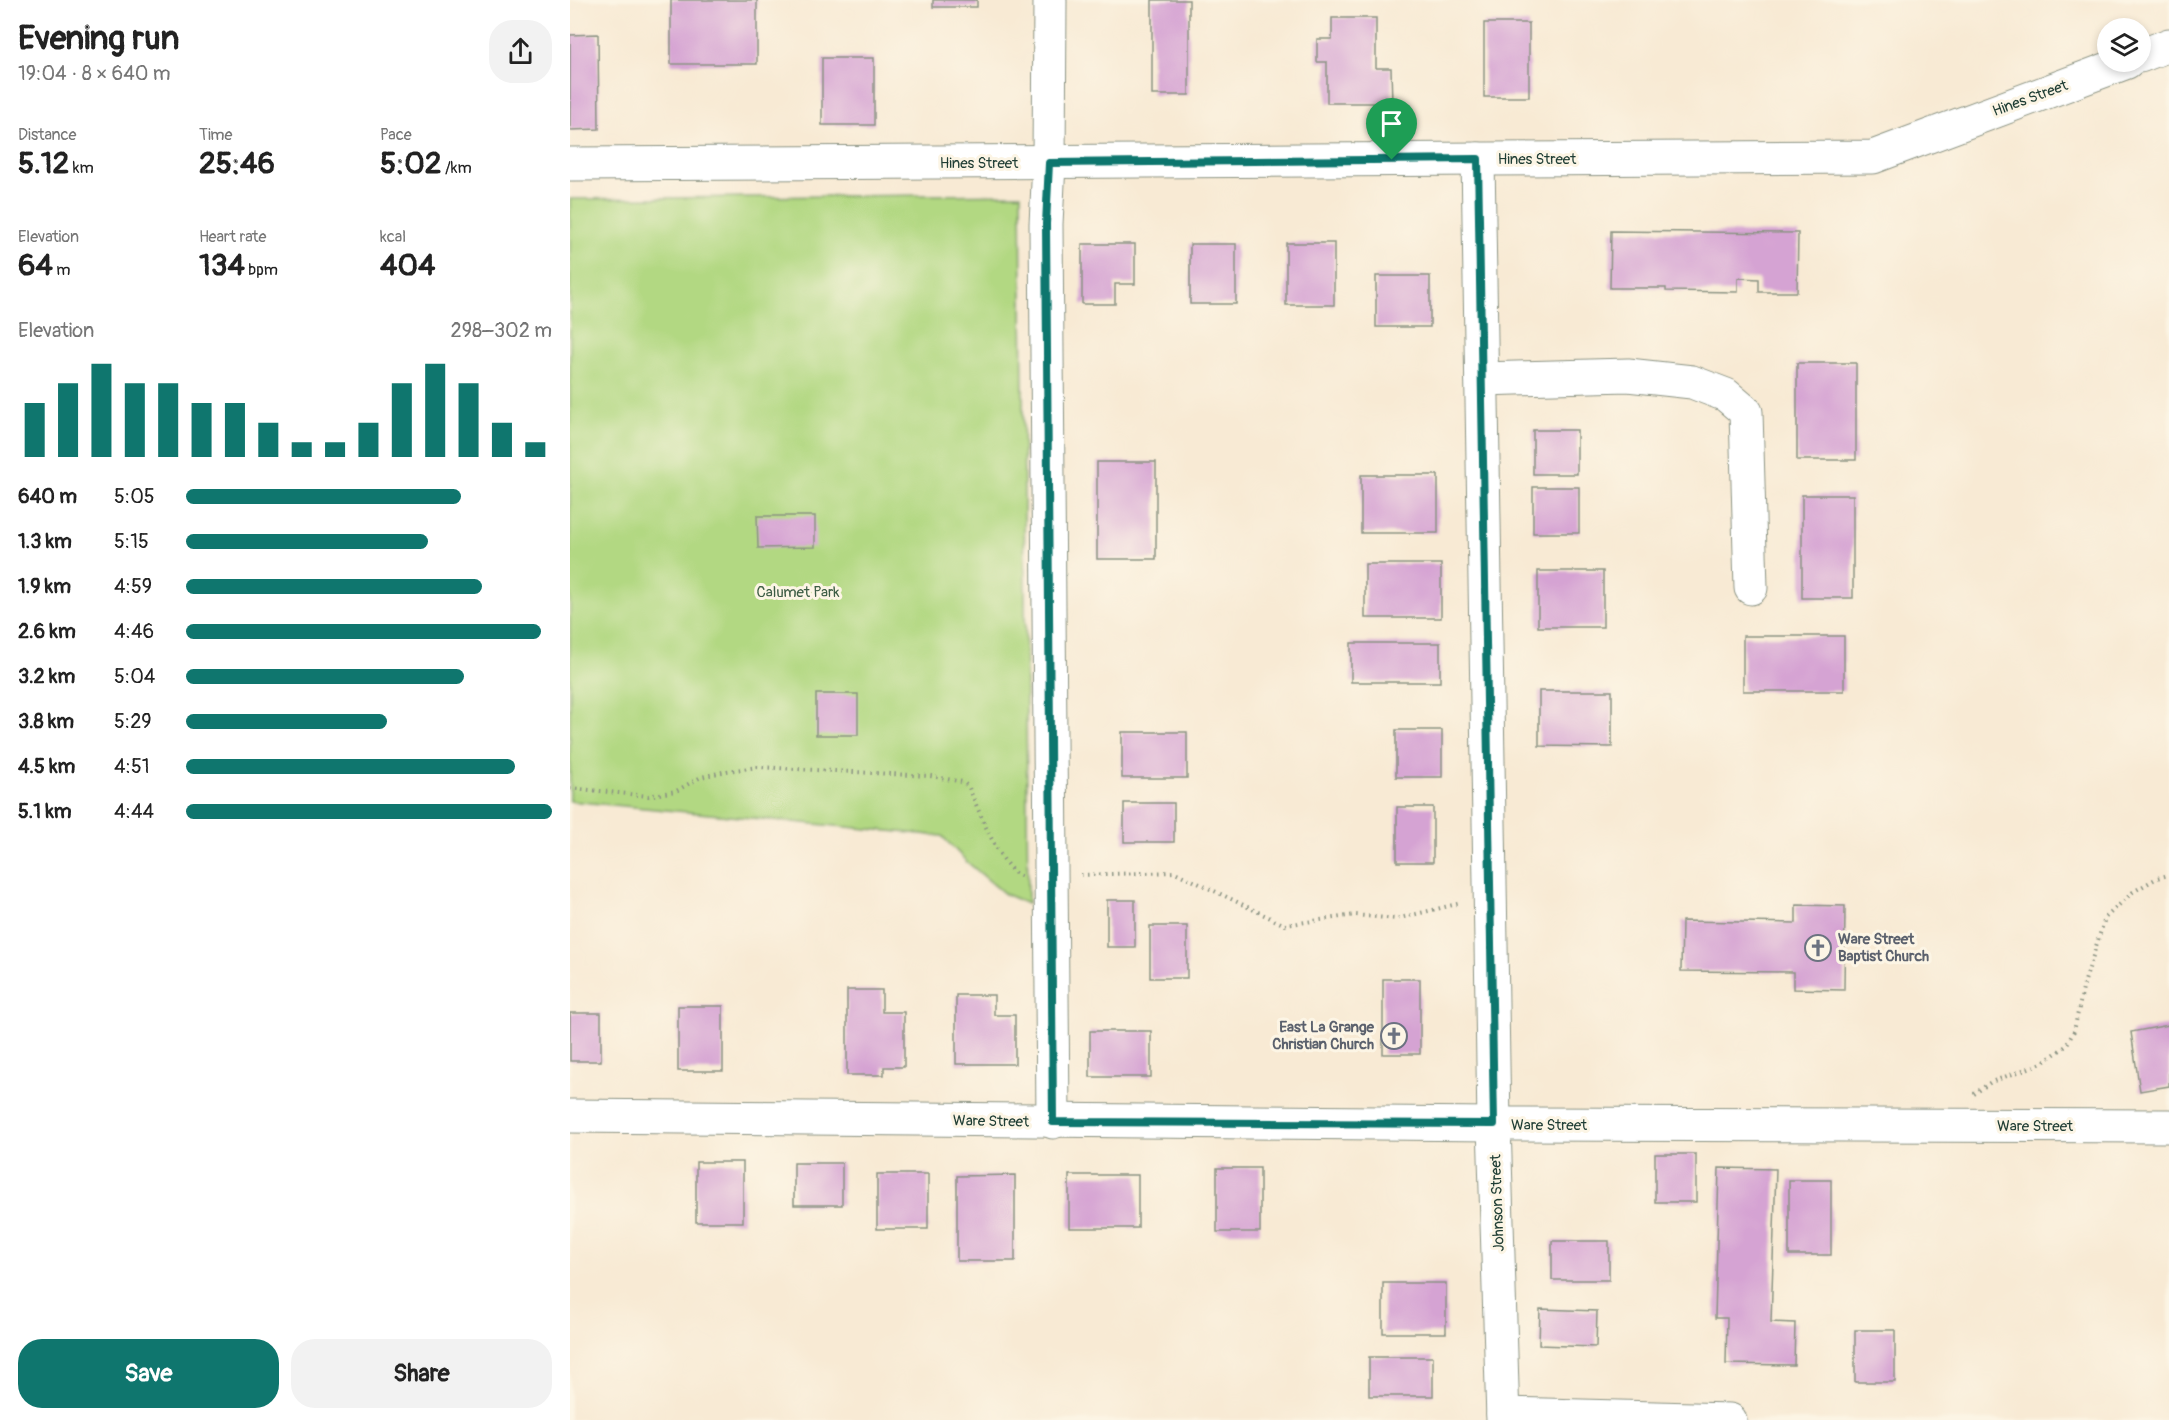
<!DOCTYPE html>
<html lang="en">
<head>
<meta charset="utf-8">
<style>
	:root { --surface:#fff; --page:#f2f2f2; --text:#222; --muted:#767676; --accent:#0f766e }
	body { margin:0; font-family:Pangolin,sans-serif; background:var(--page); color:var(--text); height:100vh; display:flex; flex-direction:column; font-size:22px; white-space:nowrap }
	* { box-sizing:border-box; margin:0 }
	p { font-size:20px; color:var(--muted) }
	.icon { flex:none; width:33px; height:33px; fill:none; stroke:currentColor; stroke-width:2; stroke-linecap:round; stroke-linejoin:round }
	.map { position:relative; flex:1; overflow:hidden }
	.side { display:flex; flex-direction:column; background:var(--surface); width:570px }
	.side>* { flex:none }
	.buttons { position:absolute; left:1527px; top:18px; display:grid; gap:12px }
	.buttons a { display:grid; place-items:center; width:54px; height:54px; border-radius:50%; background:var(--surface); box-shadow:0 3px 9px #0003; font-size:30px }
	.pin { position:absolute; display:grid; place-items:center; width:51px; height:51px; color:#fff; margin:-62px -26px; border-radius:50% 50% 50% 0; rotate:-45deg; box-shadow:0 0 6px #0007 }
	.pin .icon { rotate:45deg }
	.round { display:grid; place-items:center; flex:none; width:63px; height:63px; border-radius:24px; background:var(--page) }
	.summary { display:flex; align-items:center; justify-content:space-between; height:102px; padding:0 18px }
	h1 { font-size:33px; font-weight:700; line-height:45px }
	.figures { display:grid; grid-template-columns:repeat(3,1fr); gap:9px; height:102px; padding:6px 18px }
	.figures div { display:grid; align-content:center }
	.figures b { font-size:30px; font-weight:700 }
	.figures small { font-size:16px; font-weight:400 }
	.figures p { font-size:16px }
	.chart { height:168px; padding:12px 18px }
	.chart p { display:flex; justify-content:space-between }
	.chart svg { width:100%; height:108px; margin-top:6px; stroke:var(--accent); stroke-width:6 }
	.primary-button { display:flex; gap:12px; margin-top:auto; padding:12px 18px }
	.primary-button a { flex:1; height:69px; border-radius:24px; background:var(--accent); color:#fff; font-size:24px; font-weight:700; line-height:69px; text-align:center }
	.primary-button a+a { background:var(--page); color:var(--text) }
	ul { padding:0 18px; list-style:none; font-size:20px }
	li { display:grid; grid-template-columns:96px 72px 1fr; align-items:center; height:45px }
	li i { height:15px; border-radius:8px; background:var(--accent) }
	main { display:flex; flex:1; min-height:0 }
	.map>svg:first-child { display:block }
	.green { fill:#b2d882; stroke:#688a5b; stroke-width:1.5 }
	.building { fill:#d5a3d3 }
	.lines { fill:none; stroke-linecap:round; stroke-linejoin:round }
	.minor-casing { stroke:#8c9484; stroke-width:35 }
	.path { stroke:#8c9484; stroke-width:4; stroke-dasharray:1.5 4.5; stroke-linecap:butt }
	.minor { stroke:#fff; stroke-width:33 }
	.route-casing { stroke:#fff; stroke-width:12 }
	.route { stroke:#0f766e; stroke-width:8 }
	.labels { text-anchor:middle; stroke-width:6; stroke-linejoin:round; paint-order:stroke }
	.street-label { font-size:15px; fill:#1f3d34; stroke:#fcf5e5 }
	.park-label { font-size:15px; fill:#3c5c44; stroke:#fcf5e5 }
	.worship-label { font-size:15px; font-weight:bold; fill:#5b616d; stroke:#fcf5e5; text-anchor:start }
</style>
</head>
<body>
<main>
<section class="side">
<div class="summary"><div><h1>Evening run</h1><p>19:04 · 8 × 640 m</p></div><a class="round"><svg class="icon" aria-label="share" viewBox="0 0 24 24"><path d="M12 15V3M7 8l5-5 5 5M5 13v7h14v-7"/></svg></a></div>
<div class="figures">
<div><p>Distance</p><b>5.12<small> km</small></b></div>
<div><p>Time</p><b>25:46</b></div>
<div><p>Pace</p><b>5:02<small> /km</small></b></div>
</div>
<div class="figures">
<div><p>Elevation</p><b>64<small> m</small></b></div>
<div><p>Heart rate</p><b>134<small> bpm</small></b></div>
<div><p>kcal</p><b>404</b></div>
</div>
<div class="chart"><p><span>Elevation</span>298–302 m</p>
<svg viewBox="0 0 160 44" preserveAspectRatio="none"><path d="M5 44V22M15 44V14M25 44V6M35 44V14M45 44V14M55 44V22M65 44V22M75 44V30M85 44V38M95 44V38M105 44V30M115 44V14M125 44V6M135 44V14M145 44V30M155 44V38"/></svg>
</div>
<ul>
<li><b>640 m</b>5:05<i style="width:75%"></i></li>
<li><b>1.3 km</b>5:15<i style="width:66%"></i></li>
<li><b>1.9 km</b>4:59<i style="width:81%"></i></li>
<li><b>2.6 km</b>4:46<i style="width:97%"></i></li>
<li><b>3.2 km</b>5:04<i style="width:76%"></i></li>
<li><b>3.8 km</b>5:29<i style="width:55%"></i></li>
<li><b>4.5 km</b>4:51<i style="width:90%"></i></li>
<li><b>5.1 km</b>4:44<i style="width:100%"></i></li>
</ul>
<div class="primary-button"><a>Save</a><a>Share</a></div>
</section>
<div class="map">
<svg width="1599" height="1420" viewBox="0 0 1599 1420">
	<rect width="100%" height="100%" fill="#fcf5e5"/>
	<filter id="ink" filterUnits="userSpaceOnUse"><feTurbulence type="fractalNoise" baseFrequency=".0167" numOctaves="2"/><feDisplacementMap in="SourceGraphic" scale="12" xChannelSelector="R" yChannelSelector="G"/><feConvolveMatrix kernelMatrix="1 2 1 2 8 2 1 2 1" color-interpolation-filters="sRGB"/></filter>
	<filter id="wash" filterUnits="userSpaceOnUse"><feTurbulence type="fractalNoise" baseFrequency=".008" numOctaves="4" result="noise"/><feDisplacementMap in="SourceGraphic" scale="24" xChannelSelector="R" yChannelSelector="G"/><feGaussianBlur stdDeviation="1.35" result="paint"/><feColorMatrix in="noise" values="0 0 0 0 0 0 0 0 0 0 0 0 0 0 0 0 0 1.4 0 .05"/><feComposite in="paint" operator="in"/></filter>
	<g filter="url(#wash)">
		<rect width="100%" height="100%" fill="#f8ead4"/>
		<path class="green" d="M451 194 458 904 435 894 397 862 372 836 0 801V199Z"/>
		<g id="blocks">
			<g class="building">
				<rect x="101" y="0" width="86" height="64"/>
				<rect x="363" y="0" width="44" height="7"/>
				<rect x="582" y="0" width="37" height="95"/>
				<path d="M762 18H806V68H821L822 103H757V62H747V39H762Z"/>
				<rect x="914" y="23" width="45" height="74"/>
				<path d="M28 34 29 129 0 130V35Z"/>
				<rect x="252" y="58" width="52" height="67"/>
				<path d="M1041 231 1228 233 1227 292H1189V279L1168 278V292L1096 291V288H1040Z"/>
				<rect x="716" y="243" width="48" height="62"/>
				<path d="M512 244H565V284H545V304H512Z"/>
				<rect x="620" y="244" width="46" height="60"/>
				<rect x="806" y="276" width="54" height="51"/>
				<rect x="1227" y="363" width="59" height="97"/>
				<rect x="963" y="430" width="44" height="44"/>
				<rect x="527" y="462" width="59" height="97"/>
				<rect x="791" y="475" width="77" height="58"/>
				<rect x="963" y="487" width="46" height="46"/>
				<rect x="1232" y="495" width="51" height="103"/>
				<path d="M187 516H245V547L188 548Z"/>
				<rect x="795" y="564" width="76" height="54"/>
				<rect x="968" y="571" width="65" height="56"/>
				<rect x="1173" y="636" width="101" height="55"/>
				<rect x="781" y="643" width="89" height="39"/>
				<path d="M969 691H1042V747L969 746Z"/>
				<rect x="246" y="694" width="42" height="41"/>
				<rect x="826" y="730" width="46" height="47"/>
				<rect x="552" y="732" width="65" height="46"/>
				<rect x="554" y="803" width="50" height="39"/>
				<rect x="827" y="807" width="36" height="55"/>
				<rect x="537" y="900" width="28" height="47"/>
				<path d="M1226 905 1275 906 1274 990 1223 989V972L1111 971 1112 921 1226 923Z"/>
				<rect x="580" y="926" width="37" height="52"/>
				<rect x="813" y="979" width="37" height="75"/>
				<path d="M277 990H312V1012H334V1067H314V1075H277Z"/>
				<path d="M386 995H424V1015H445V1064H386Z"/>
				<rect x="108" y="1006" width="45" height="65"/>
				<rect x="0" y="1013" width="31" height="48"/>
				<path d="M1599 1025V1086L1570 1091 1561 1032Z"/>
				<rect x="520" y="1031" width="61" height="46"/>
				<rect x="1085" y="1154" width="41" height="48"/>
				<rect x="126" y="1162" width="47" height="60"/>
				<rect x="224" y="1163" width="48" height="42"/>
				<rect x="647" y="1168" width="43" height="64"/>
				<path d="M1149 1168 1206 1169 1201 1322 1225 1323 1224 1365 1156 1364 1157 1318H1145Z"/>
				<rect x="307" y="1174" width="51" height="55"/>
				<path d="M445 1175V1261H387V1176Z"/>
				<rect x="499" y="1175" width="69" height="53"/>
				<rect x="1219" y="1180" width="42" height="75"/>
				<rect x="982" y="1241" width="57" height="39"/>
				<rect x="813" y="1283" width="63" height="50"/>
				<path d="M970 1309 1027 1311 1026 1347 969 1345Z"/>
				<rect x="1285" y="1330" width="40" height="52"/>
				<rect x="799" y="1357" width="64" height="39"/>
			</g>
		</g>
	</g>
	<g filter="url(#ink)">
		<use href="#blocks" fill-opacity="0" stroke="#8c9484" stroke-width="1.5"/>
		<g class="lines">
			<defs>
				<g id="minor">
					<path d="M480 0 479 163 476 224 483 1122"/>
					<path d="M1570 56 1599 45"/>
					<path d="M908 159 924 1124 933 1420"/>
					<path d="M0 164 1303 157 1557 62"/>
					<path d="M912 379 1058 375 1122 382 1156 395 1176 412 1181 588"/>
					<path d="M0 1116 924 1124 1599 1126"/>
					<path d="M933 1414 1160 1420"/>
				</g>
			</defs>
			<use href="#minor" class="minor-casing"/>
			<g class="path">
				<path d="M0 788 78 796 106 791 131 777 157 771 188 767 360 776 393 782 399 788C407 806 432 872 451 876"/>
				<path d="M511 875 605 872 715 925 785 915 826 919 891 903"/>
				<path d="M1404 1094 1421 1082 1472 1063 1496 1046 1504 1031 1514 984 1535 918 1563 892 1587 878 1599 875"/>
			</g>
			<use href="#minor" class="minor"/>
		</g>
	</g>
	<g class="lines" filter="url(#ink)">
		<defs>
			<path id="route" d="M908 159 924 1124 483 1122 476 224 479 163Z"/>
		</defs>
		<use href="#route" class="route-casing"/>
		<use href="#route" class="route"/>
	</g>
	<defs>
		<symbol id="church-ring" viewBox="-11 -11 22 22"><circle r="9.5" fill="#fcf5e5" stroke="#6b7280" stroke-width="1.5"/><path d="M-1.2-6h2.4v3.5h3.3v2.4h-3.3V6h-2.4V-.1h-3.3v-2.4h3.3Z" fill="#6b7280"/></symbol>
	</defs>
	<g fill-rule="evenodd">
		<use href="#church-ring" x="1233" y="933" width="30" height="30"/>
		<use href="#church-ring" x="809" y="1021" width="30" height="30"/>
	</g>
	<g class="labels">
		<g class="street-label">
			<text transform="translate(1460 98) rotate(-20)" y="5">Hines Street</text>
			<text x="967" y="164">Hines Street</text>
			<text x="409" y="168">Hines Street</text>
			<text transform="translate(421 1121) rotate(1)" y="5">Ware Street</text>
			<text x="979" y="1130">Ware Street</text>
			<text x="1465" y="1131">Ware Street</text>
			<text transform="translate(927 1203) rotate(-92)" y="5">Johnson Street</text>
		</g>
		<g class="park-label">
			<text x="228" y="597">Calumet Park</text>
		</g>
		<g class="worship-label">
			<text x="1268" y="944">Ware Street<tspan x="1268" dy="17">Baptist Church</tspan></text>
			<text x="804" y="1032" text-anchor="end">East La Grange<tspan x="804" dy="17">Christian Church</tspan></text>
		</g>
	</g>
</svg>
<div class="buttons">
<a><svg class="icon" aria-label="layers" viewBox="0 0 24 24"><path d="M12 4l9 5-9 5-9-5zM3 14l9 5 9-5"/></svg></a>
</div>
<div class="pin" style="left:822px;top:160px;background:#1e9e55"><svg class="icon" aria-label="arrive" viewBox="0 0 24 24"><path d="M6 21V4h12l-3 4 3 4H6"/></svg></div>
</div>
</main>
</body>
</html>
